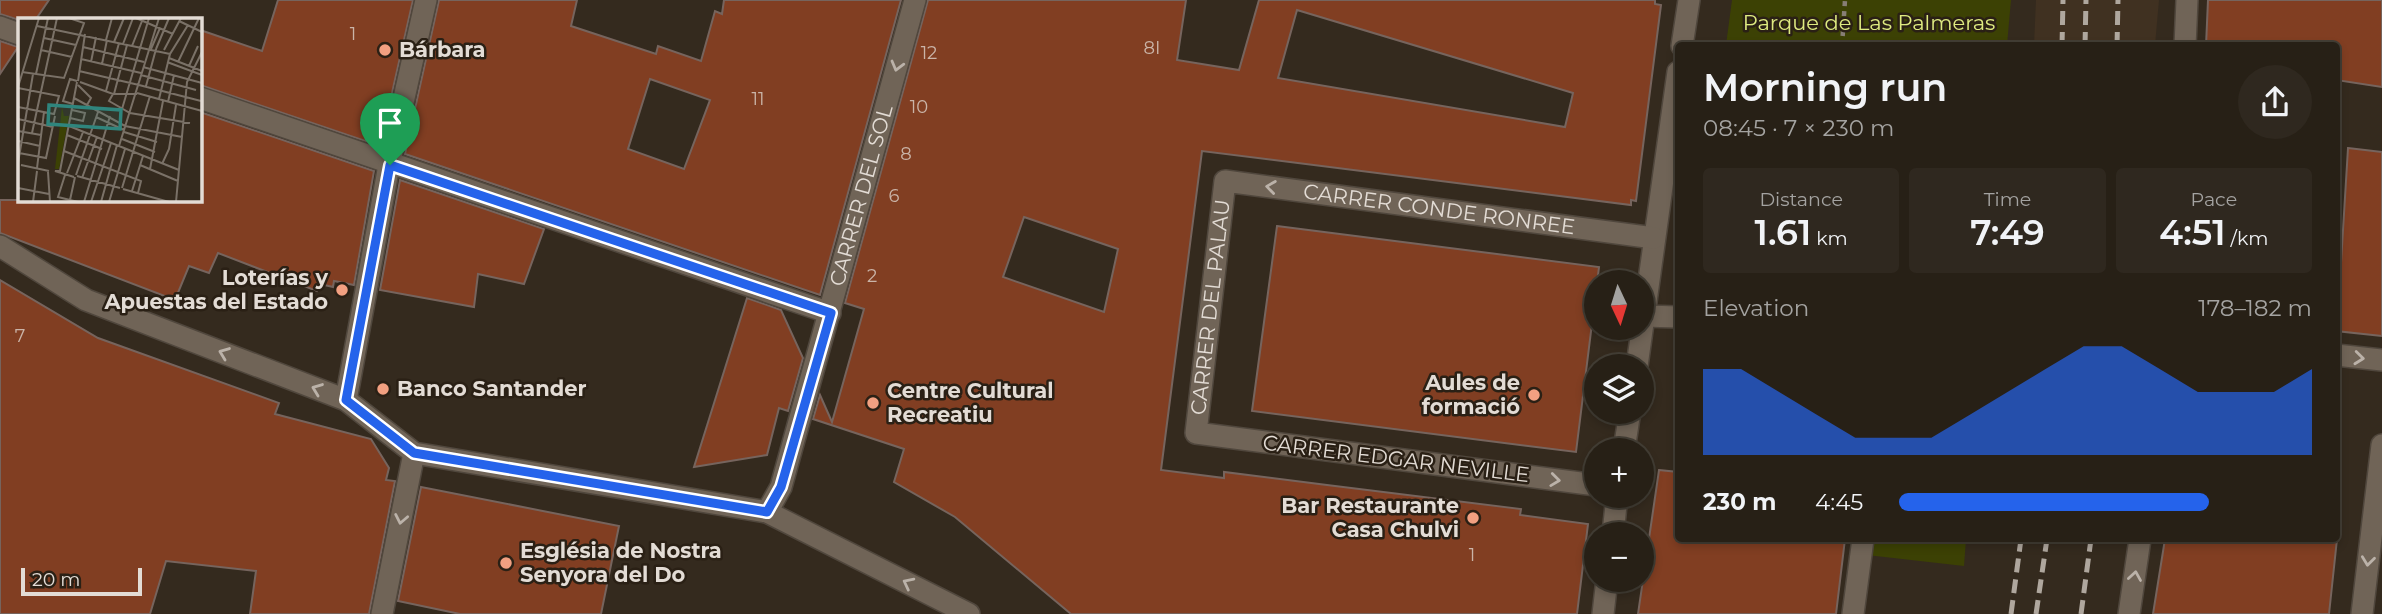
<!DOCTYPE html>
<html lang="en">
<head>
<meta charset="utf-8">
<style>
	:root { --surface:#272016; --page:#2f281f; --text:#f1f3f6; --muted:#a4a3a1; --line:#433e35; --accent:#2563eb }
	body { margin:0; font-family:Montserrat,sans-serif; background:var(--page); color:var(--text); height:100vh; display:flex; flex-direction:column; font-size:26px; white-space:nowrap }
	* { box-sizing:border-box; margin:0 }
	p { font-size:23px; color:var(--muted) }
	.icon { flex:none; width:38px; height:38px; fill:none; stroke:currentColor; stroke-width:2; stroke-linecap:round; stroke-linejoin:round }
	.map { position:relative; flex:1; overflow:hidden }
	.details { position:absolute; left:1675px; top:42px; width:665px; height:500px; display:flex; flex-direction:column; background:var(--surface); border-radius:7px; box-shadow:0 4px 10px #0003,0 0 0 2px var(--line) }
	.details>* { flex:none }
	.needle { width:46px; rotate:176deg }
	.buttons { position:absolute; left:1584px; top:270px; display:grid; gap:14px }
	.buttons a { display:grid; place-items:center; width:70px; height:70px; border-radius:50%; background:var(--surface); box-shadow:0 4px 10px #0003,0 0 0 2px var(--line); font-size:35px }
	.scale { position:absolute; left:21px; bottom:18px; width:121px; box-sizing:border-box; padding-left:7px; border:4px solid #e3dcd5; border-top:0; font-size:19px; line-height:24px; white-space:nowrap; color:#e3dcd5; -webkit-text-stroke:5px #2a2015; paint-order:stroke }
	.pin { position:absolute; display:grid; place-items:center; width:60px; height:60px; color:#fff; margin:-72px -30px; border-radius:50% 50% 50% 0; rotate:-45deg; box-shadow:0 0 7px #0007 }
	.pin .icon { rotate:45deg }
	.round { display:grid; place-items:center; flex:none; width:74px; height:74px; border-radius:37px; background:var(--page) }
	.overview { display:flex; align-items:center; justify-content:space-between; height:119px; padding:0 28px }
	h1 { font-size:38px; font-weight:600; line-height:52px }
	.figures { display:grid; grid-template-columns:repeat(3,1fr); gap:10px; height:119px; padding:7px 28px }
	.figures div { display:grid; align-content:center; border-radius:7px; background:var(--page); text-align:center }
	.figures b { font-size:35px; font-weight:600 }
	.figures small { font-size:19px; font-weight:400 }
	.figures p { font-size:19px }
	.chart { height:196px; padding:14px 28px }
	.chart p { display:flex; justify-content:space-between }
	.chart svg { width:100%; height:126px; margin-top:7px; fill:var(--accent); opacity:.7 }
	ul { padding:0 28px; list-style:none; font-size:23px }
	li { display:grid; grid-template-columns:112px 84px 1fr; align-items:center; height:52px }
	li i { height:18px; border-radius:9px; background:var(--accent) }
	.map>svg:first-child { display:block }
	.built { fill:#403121 }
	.green { fill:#3c4104 }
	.building { fill:#813e22; stroke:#76645d; stroke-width:2; fill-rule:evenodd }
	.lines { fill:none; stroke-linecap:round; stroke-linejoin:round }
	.minor-casing { stroke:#50473d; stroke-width:24 }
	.path { stroke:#877e75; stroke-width:4.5; stroke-dasharray:5 5; stroke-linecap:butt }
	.minor { stroke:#706457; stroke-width:21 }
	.rail { stroke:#afa79e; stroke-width:5; stroke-dasharray:14 7; stroke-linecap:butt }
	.oneway { stroke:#bbb2a9 }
	.route-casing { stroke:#fff; stroke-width:14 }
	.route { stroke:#2563eb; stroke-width:9 }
	.poi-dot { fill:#f2a081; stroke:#2a2015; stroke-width:2.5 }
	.labels { text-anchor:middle; stroke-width:5; stroke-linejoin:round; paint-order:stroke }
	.number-label { font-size:18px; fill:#cab4a8 }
	.park-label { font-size:21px; fill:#deea80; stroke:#2a2015 }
	.poi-label { font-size:21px; font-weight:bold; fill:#e3dcd5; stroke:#2a2015; text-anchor:start }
	.street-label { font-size:21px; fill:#e3dcd5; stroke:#2a2015 }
	.inset-road { fill:none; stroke:#7a7167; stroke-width:2 }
	.view { fill:#2f857d; fill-opacity:0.15; stroke:#2f857d; stroke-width:3.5 }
	.inset-edge { fill:none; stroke:#e3dcd5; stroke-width:3.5 }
</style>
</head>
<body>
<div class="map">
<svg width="2382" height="614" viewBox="0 0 2382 614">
	<rect width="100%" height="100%" fill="#342a1e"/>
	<path class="built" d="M2036 0H2159L2155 45H2034Z"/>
	<g class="green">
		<path d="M1732 0H2011L2007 45H1726Z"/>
		<path d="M1859 539H1966L1964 566 1858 554Z"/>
	</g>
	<g class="building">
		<path d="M0 0H49L36 19 19 20 0 14Z"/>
		<path d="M278 0H413L380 146 200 85V30L262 51Z"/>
		<path d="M439 0H577L571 26 656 54 658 46 701 61 715 11 722 14 724 0H901L820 295 405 154ZM650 79 710 100 684 169 628 149Z"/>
		<path d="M928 0H1186L1177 60 1239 70 1259 0H1655V4L1661 5 1636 201 1631 200V205L1202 151 1161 470 1224 478V472L1327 485 1521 509 1520 515 1588 524 1577 614H1071L955 517 894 482 904 449 813 419 820 395 832 422 864 309 845 303ZM1297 10 1573 93 1565 127 1278 78ZM1024 217 1118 249 1104 312 1003 277Z"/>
		<path d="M2208 0H2382V87L2336 80V46H2206Z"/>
		<path d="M0 41 18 47 0 74Z"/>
		<path d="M200 112 374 171 354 285 334 281 333 287 320 284 317 291 218 253 209 273 189 266 175 300 0 233V200H200Z"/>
		<path d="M2348 148 2382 152V336L2336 331V263H2341Z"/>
		<path d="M400 180 544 229 524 284 478 274 474 307 380 290Z"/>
		<path d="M1277 226 1599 267 1576 452 1252 411Z"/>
		<path d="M0 280 98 338 279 403 275 414 371 439 389 468 386 480 395 481 369 614H250L256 571 166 561 150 614H0Z"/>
		<path d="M747 298 781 310 803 358 788 411 779 408 767 455 694 467Z"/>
		<path d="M1659 470 1678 472V539H1845L1836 614H1638Z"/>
		<path d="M421 487 619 526 601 614H460L398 601Z"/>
		<path d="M2165 539H2337L2329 614H2153Z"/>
	</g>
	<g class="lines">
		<defs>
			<g id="minor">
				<path d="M0 27 19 34"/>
				<path d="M1682 46 1689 0"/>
				<path d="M2185 46 2187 0"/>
				<path d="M200 98 830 313"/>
				<path d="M0 246 86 300 346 400 414 453 767 512 969 614"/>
				<path d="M1644 316 1678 317"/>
				<path d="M2336 355 2382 360"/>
				<path d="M1637 366 1678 72"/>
				<path d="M346 400 389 165 426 0"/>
				<path d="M1624 450 1630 411"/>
				<path id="s1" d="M1596 485 1196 433 1225 181 1654 238"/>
				<path id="s2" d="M767 512 781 487 915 0"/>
				<path d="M1613 534 1617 495"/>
				<path d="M382 614 414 453"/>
				<path d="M1603 614 1607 579"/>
				<path d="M1853 614 1863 539"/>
				<path d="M2129 614 2140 539"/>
				<path d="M2362 614 2382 445"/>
			</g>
		</defs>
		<use href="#minor" class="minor-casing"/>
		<path class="path" d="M1842 46 1845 0"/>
		<use href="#minor" class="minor"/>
		<g class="rail">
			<path d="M2062 46 2063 0"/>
			<path d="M2085 46 2086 0"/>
			<path d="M2117 46 2118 0"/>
			<path d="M2011 614 2021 539"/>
			<path d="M2036 614 2047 539"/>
			<path d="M2081 614 2091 539"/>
		</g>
	</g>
	<defs><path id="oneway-chevron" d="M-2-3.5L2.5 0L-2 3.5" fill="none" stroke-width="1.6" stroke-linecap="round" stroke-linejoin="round" transform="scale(1.75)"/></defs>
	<g class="oneway">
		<use href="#oneway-chevron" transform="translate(897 66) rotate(105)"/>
		<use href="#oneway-chevron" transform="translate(1271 187) rotate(-172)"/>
		<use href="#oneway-chevron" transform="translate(224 353) rotate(-159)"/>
		<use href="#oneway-chevron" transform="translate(2359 358) rotate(6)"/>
		<use href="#oneway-chevron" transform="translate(317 389) rotate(-159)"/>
		<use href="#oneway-chevron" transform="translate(1555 480) rotate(7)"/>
		<use href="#oneway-chevron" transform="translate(401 519) rotate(101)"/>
		<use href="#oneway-chevron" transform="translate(2368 561) rotate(97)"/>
		<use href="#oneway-chevron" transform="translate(2135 576) rotate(-81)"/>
		<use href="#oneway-chevron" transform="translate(908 583) rotate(-153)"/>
	</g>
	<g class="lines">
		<defs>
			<path id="route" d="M390 165 831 313 781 487 767 512 414 453 346 400Z"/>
		</defs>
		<use href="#route" class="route-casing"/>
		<use href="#route" class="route"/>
	</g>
	<g class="poi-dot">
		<circle cx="385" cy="50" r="7"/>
		<circle cx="342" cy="290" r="7"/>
		<circle cx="383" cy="389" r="7"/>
		<circle cx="1534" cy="395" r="7"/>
		<circle cx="873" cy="403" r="7"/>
		<circle cx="1473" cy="518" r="7"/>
		<circle cx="506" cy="563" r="7"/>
	</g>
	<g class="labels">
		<g class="number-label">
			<text x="353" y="40">1</text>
			<text x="1152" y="54">8I</text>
			<text x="929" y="59">12</text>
			<text x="758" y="105">11</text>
			<text x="919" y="113">10</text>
			<text x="906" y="160">8</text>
			<text x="894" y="202">6</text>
			<text x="872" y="282">2</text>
			<text x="20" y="342">7</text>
			<text x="1472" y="561">1</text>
		</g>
		<g class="park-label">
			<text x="1869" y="30">Parque de Las Palmeras</text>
		</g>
		<g class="poi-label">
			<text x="399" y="57">Bárbara</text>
			<text x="328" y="285" text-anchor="end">Loterías y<tspan x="328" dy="24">Apuestas del Estado</tspan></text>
			<text x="1520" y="390" text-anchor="end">Aules de<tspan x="1520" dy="24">formació</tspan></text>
			<text x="397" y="396">Banco Santander</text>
			<text x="887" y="398">Centre Cultural<tspan x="887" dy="24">Recreatiu</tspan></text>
			<text x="1459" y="513" text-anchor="end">Bar Restaurante<tspan x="1459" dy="24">Casa Chulvi</tspan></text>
			<text x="520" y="558">Església de Nostra<tspan x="520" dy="24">Senyora del Do</tspan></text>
		</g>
		<g class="street-label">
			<text dy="7" stroke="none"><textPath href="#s2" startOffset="331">CARRER DEL SOL</textPath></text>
			<text dy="7" stroke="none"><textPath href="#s1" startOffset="873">CARRER CONDE RONREE</textPath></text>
			<text dy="7" stroke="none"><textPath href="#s1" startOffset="530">CARRER DEL PALAU</textPath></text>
			<text transform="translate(1396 459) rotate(7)" y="7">CARRER EDGAR NEVILLE</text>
		</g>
	</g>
	<g transform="translate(18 18)">
		<rect width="184" height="184" fill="#342a1e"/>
		<path d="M44 89 46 98H51L41 151H37Z" fill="#3c4104"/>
		<path class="inset-road" d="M118 0 155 16M161 3 184 14M19 8 152 36M26 20 58 27M88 22 94 0M96 24 106 0M105 26 115 0M114 28 124 3M65 29 126 44M133 31 142 10M138 31 151 0M23 32 54 39M146 32 163 0M151 40 184 53M63 41 123 55M73 44 78 19M149 44 184 57M160 44 181 0M84 46 89 22M171 48 180 28M125 49 184 65M61 53 121 67M4 54 46 60 66 5 51 0M18 56 30 0M123 57 178 72M60 63 67 16M62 64 95 76H119M60 67 73 80 69 87M121 67 183 83M128 68 138 31M0 69 21 0M0 70 41 78 36 96 0 89M88 73 101 25M119 75 184 93M95 76 91 83 112 95 172 105M96 76 109 27M56 80 107 108 164 119M141 81 152 36 170 7M150 84 156 57M55 86 45 83 52 61 59 63M104 91 131 0M78 99 106 112M52 100 65 103 67 95 54 92M0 101 35 109M51 108 161 152M0 113 23 117M106 114 139 124M14 115 39 0M49 117 84 131M104 121 137 134M0 123 22 128M101 128 141 0M46 133 123 163 120 175M1 135 28 140 37 98M0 145 15 56M144 146 151 131 158 87M3 147 31 153M122 147 160 163M19 150 26 94M132 151 145 83M30 154 32 184M49 155 65 114M47 157 40 179 60 184M58 157 80 94M59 158 102 170M56 159 37 153H42L59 64M64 160 79 119M0 170 31 176M104 170 132 78M105 171 151 184M114 173 125 138M52 182 57 159M15 184 19 153M66 184 92 98M73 184 93 125M83 184 99 127M91 184 107 131M158 184 169 64 184 34"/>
		<path class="view" d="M31 87 103 92 102 111 30 106Z"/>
		<rect width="184" height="184" class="inset-edge"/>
	</g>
</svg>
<div class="buttons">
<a><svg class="needle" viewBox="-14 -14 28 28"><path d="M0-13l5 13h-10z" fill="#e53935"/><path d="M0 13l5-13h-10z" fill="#a4a3a1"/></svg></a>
<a><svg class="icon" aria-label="layers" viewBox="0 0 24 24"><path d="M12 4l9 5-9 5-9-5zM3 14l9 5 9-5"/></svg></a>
<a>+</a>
<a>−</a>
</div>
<div class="scale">20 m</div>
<div class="pin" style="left:390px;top:165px;background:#1e9e55"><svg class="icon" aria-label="arrive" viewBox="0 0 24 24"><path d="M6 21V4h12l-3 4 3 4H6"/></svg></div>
<section class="details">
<div class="overview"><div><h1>Morning run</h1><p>08:45 · 7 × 230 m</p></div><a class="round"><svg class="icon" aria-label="share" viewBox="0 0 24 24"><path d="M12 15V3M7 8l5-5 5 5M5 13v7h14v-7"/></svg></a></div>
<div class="figures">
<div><p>Distance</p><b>1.61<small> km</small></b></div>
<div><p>Time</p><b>7:49</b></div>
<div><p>Pace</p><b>4:51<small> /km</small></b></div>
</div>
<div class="chart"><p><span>Elevation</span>178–182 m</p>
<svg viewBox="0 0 160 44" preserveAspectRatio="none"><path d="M0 44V14L10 14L20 22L30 30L40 38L50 38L60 38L70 30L80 22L90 14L100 6L110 6L120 14L130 22L140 22L150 22L160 14V44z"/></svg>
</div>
<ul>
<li><b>230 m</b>4:45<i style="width:75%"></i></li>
</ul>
</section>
</div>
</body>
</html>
